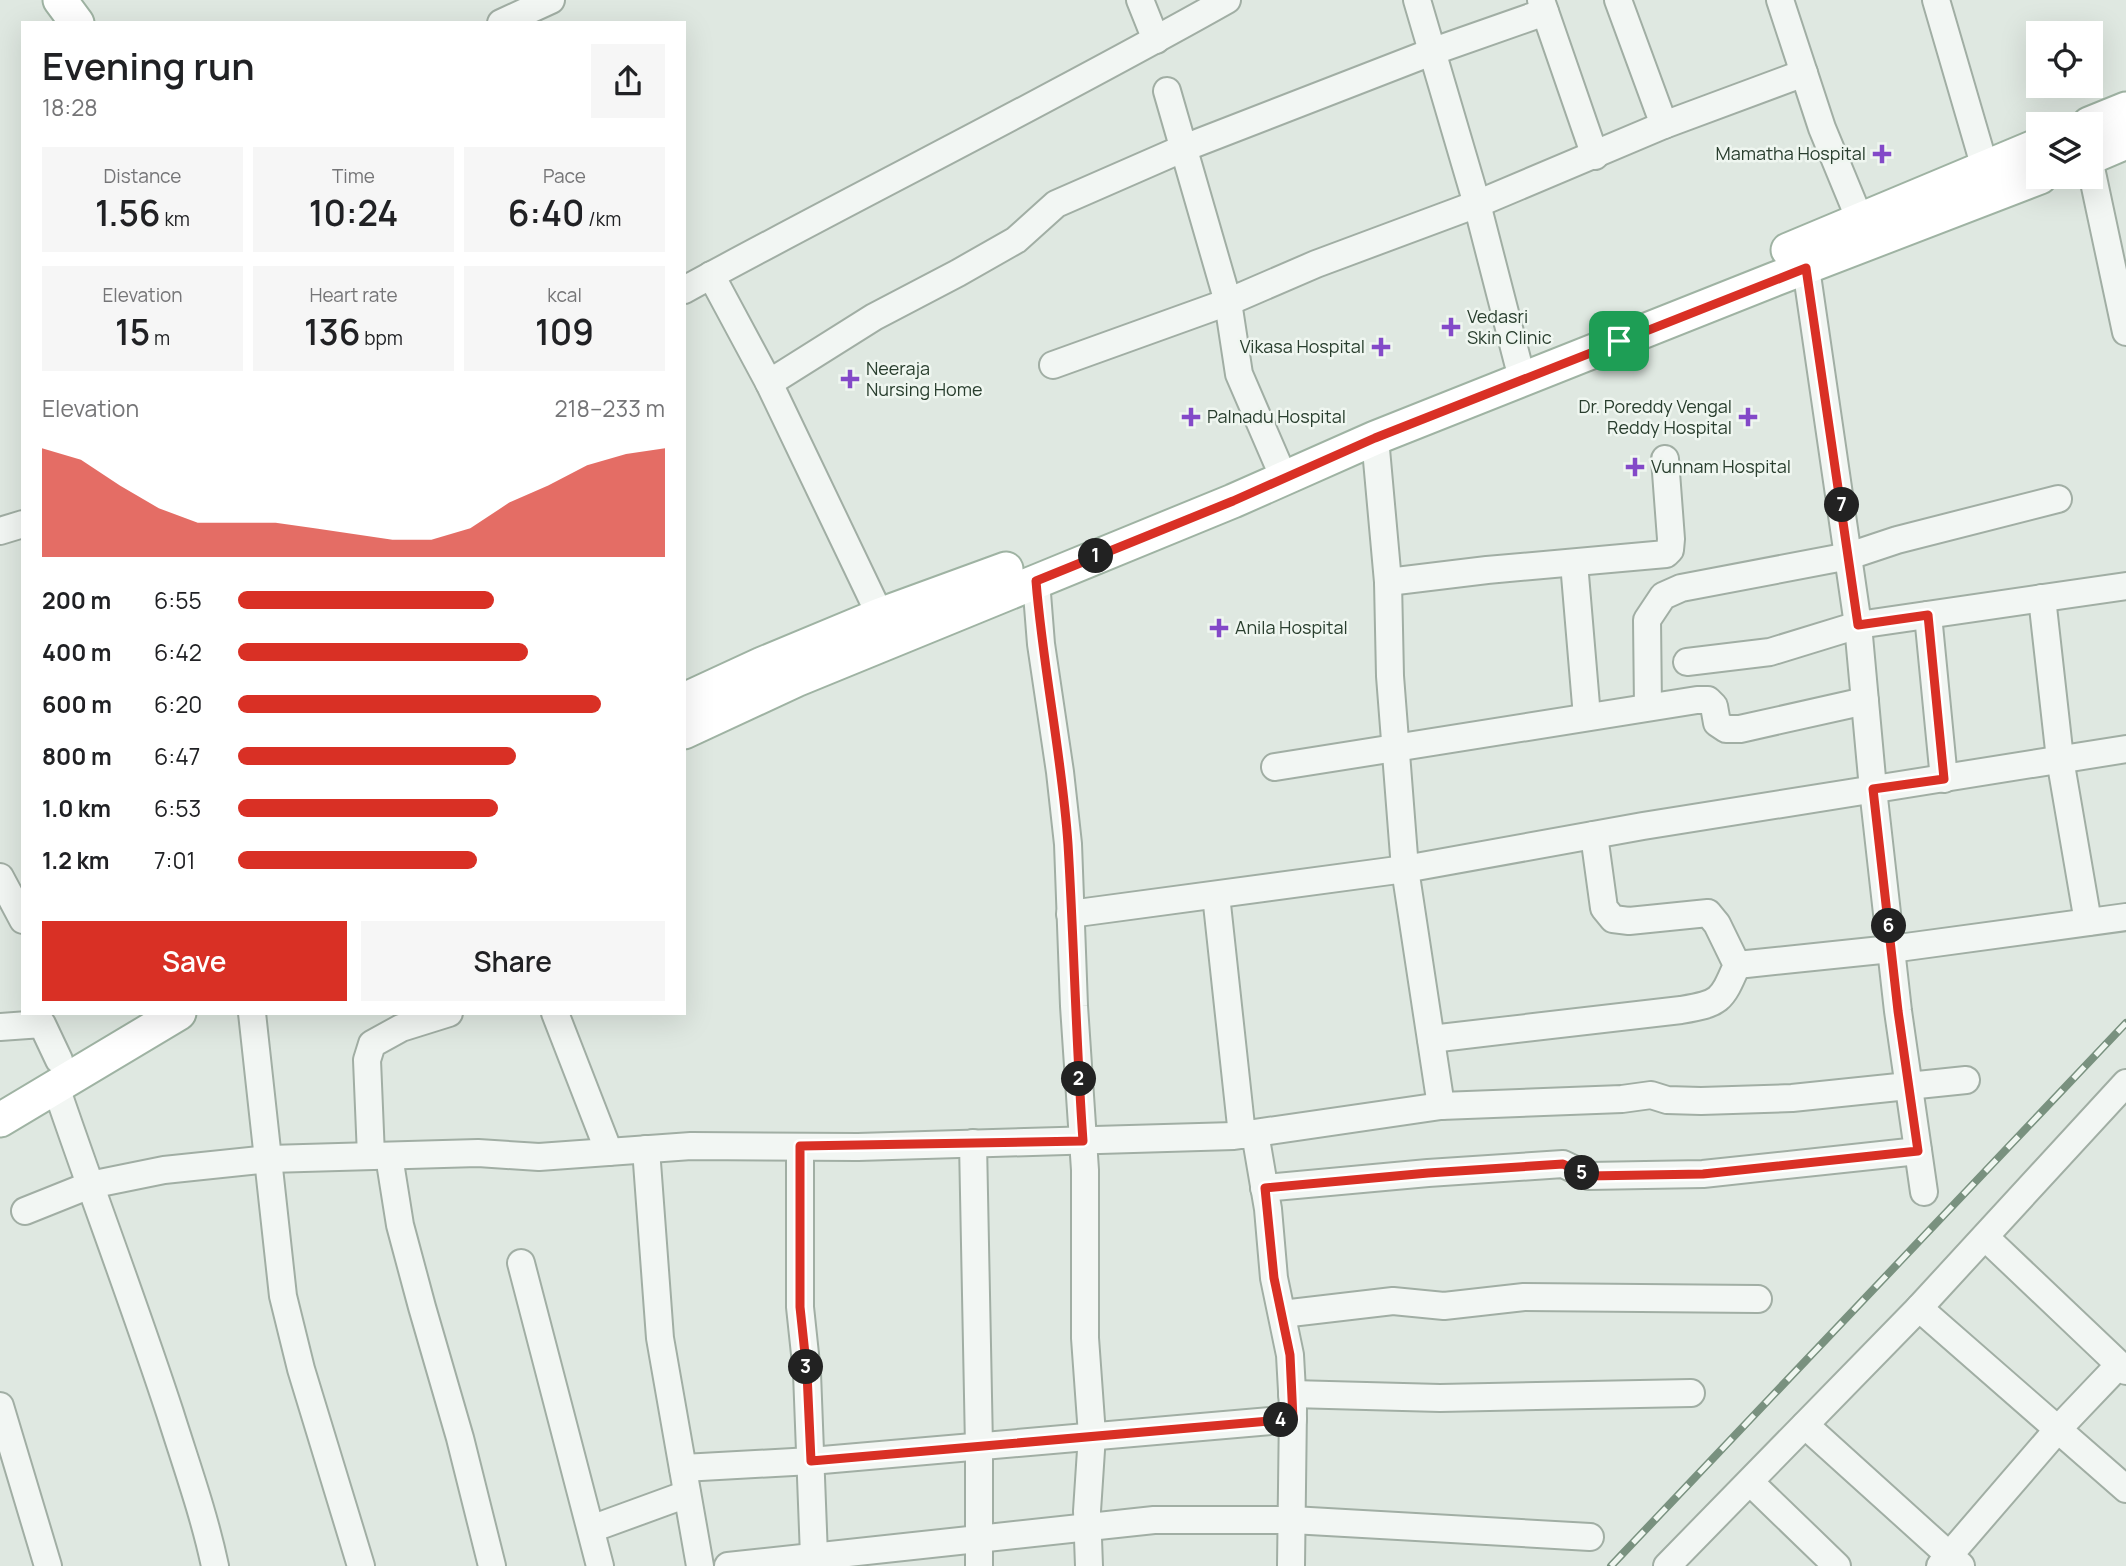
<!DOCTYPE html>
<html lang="en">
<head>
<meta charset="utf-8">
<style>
	:root { --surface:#fff; --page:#f6f6f6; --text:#202124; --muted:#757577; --accent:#d93025 }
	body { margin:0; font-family:Manrope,sans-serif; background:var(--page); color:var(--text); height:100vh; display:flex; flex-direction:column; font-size:26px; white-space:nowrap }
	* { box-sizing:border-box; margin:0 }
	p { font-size:23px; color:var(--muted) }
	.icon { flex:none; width:38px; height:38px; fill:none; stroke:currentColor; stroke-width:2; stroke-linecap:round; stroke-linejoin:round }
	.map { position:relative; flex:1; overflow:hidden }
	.details { position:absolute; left:21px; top:21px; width:665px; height:994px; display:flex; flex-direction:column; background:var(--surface); border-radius:0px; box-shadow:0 7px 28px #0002 }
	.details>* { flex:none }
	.fabs { position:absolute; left:2026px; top:21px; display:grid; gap:14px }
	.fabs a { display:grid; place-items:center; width:77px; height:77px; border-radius:0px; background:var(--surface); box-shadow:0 7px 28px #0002; font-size:35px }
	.pin { position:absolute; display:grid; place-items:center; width:60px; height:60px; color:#fff; margin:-30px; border-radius:14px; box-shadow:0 4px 10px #0006 }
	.km { position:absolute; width:35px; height:35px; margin:-18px; border-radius:50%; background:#222; color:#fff; font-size:19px; line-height:35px; text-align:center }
	.round { display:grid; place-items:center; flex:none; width:74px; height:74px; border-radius:0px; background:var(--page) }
	.overview { display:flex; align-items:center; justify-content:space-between; height:119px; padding:0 21px }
	h1 { font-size:38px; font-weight:600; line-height:52px }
	.metrics { display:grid; grid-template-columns:repeat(3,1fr); gap:10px; height:119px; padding:7px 21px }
	.metrics div { display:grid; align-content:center; border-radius:0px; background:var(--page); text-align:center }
	.metrics b { font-size:35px; font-weight:600 }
	.metrics small { font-size:19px; font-weight:400 }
	.metrics p { font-size:19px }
	.chart { height:196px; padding:14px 21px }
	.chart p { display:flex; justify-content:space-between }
	.chart svg { width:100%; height:126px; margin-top:7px; fill:var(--accent); opacity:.7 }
	.action { display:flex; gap:14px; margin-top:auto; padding:14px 21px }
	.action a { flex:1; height:80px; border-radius:0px; background:var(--accent); color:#fff; font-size:28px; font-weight:600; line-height:80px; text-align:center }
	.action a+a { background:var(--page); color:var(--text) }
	ul { padding:0 21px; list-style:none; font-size:23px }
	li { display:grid; grid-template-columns:112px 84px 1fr; align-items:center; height:52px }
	li i { height:18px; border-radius:9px; background:var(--accent) }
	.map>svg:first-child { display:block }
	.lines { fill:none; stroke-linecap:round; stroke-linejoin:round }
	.minor-casing { stroke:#a1aea4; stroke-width:30 }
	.major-casing { stroke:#9fb3a3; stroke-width:37 }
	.minor { stroke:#f2f6f3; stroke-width:26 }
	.major { stroke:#fff; stroke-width:33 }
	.rail-casing { stroke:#79917f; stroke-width:8 }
	.rail { stroke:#eff6f0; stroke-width:5; stroke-dasharray:16; stroke-linecap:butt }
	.route-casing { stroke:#fff; stroke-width:14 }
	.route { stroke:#d93025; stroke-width:9 }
	.poi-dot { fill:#8349c8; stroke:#eff6f0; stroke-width:2.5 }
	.labels { text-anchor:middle; stroke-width:5; stroke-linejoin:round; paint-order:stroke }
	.poi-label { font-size:18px; fill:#293e2e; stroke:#eff6f0; text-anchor:start }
</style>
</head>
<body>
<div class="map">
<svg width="2126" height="1566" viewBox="0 0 2126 1566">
	<rect width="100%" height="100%" fill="#dfe8e1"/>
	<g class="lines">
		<defs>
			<g id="minor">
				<path d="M1140 0 1156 40"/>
				<path d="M1417 0 1477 204 1518 363"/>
				<path d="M1541 0 1595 156"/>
				<path d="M1618 0 1664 125"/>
				<path d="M1780 0 1822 128 1860 220"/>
				<path d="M1936 0 1985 168"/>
				<path d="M501 23 551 0"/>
				<path d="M1167 91 1228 302 1239 374 1277 462"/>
				<path d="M2091 168 2126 332"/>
				<path d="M1806 268 1858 625 1873 789 1898 1011 1924 1192"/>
				<path d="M711 275 769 383 880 615"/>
				<path d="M684 290C864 192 1048 101 1227 0"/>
				<path d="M1053 365 1228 302 1316 264 1477 204 1664 125 1804 73"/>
				<path d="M769 383 874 317 958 273 1016 240 1056 204 1184 148 1434 51 1545 12"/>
				<path d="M1375 438 1388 582 1390 676 1405 869 1441 1106"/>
				<path d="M0 531 23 524"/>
				<path d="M1574 563 1587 717"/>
				<path d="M1036 581 1041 644 1060 772 1068 844 1074 1006 1085 1170V1338L1092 1435 1087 1511 1089 1566"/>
				<path d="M1388 582 1487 570 1666 554 1670 550 1671 539 1665 459"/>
				<path d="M2042 598 2060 759 2088 922"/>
				<path d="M1928 615 1944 779"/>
				<path d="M1687 662 1770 652 1858 625 2126 586"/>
				<path d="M1648 707 1647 620 1663 596 1681 588 1849 556 1897 540 2058 499"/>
				<path d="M1275 767 1697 700H1708L1714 706 1717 723 1726 729H1740L1865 701"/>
				<path d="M0 877 23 920"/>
				<path d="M1216 895 1242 1135"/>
				<path d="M1070 914 1405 869 1643 826 2126 749"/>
				<path d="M1737 965 1891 949 2126 917"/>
				<path d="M252 1013 283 1296 301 1369 361 1566"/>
				<path d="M555 1013 609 1152"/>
				<path d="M0 1027 42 1024 59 1060"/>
				<path d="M1431 1039 1681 1010C1720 1003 1721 1002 1737 965L1717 924 1708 913 1629 921 1613 919 1604 908 1594 835"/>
				<path d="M56 1087C93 1196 134 1303 170 1413 186 1464 204 1514 215 1566"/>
				<path d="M1255 1133 1268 1209 1274 1278 1290 1355 1293 1409 1291 1566"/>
				<path d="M973 1143 979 1446V1566"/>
				<path d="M800 1147V1307L807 1373 814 1556"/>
				<path d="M646 1149 660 1338 700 1566"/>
				<path d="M371 1156 367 1060 372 1044 401 1028 449 1013"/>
				<path d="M389 1156 400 1225 422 1307 460 1438 492 1566"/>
				<path d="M1264 1188 1428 1173 1563 1164 1588 1176 1703 1174 1918 1151"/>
				<path d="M25 1211 90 1185 164 1170 269 1159 478 1153 539 1157 691 1146 858 1147 1234 1136 1441 1106 1622 1099 1651 1095 1667 1100 1701 1101 1792 1098 1966 1080"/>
				<path d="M1985 1237 2126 1371"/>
				<path d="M521 1263 600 1566"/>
				<path d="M1919 1308 2126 1489"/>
				<path d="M1282 1314 1393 1301 1444 1306 1524 1297 1758 1299"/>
				<path d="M1292 1394 1440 1398 1691 1393"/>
				<path d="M0 1406 48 1566"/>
				<path d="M1805 1425 1961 1566"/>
				<path d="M683 1468 811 1461 1293 1419"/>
				<path d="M1750 1482 1837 1566"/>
				<path d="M591 1529 687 1494"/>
				<path d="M728 1566 1154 1520H1292L1590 1537"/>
				<path d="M1667 1566 1919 1308 2126 1083"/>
				<path d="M1940 1566 2059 1428 2119 1365"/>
			</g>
			<g id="major">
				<path d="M60 0 77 23"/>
				<path d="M2089 124 2126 109"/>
				<path d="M2091 157 2126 142"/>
				<path d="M1788 250 2039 145"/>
				<path d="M684 700 762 664 880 615 1006 569"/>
				<path d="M684 732 796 680 1233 501 1375 438 1775 279 2040 177"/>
				<path d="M0 1120 179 1013"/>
			</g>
		</defs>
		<use href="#minor" class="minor-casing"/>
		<use href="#major" class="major-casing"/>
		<use href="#minor" class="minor"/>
		<use href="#major" class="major"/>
		<defs>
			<path id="rail" d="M1611 1566 2126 1023"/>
		</defs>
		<use href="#rail" class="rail-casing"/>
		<use href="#rail" class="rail"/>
	</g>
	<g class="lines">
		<defs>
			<path id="route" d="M1806 268 1858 625 1928 615 1944 779 1873 789 1898 1011 1918 1151 1703 1174 1588 1176 1563 1164 1428 1173 1265 1188 1274 1278 1290 1355 1293 1419 811 1461 807 1373 800 1307V1146L1083 1141C1076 1042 1074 943 1068 844 1062 756 1043 669 1036 581L1233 501 1375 438Z"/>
		</defs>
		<use href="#route" class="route-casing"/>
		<use href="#route" class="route"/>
	</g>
	<g class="poi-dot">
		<path d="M1878.5 143.5h7v7h7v7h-7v7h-7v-7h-7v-7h7z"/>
		<path d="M1447.5 316.5h7v7h7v7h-7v7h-7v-7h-7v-7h7z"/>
		<path d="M1377.5 336.5h7v7h7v7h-7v7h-7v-7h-7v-7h7z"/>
		<path d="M846.5 368.5h7v7h7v7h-7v7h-7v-7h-7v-7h7z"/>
		<path d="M1187.5 406.5h7v7h7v7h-7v7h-7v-7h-7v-7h7z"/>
		<path d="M1744.5 406.5h7v7h7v7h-7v7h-7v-7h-7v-7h7z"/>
		<path d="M1631.5 456.5h7v7h7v7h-7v7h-7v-7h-7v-7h7z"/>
		<path d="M1215.5 617.5h7v7h7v7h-7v7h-7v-7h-7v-7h7z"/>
	</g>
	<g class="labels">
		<g class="poi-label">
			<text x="1866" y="160" text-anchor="end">Mamatha Hospital</text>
			<text x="1467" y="323">Vedasri<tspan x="1467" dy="21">Skin Clinic</tspan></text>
			<text x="1365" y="353" text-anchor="end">Vikasa Hospital</text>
			<text x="866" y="375">Neeraja<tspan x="866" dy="21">Nursing Home</tspan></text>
			<text x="1732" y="413" text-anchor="end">Dr. Poreddy Vengal<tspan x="1732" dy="21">Reddy Hospital</tspan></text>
			<text x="1207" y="423">Palnadu Hospital</text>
			<text x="1651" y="473">Vunnam Hospital</text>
			<text x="1235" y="634">Anila Hospital</text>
		</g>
	</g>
</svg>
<div class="fabs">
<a><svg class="icon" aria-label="locate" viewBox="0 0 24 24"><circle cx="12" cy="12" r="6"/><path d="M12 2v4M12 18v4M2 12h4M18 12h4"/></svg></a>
<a><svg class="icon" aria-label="layers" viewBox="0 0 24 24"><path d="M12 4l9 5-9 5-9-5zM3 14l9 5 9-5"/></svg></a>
</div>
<div class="pin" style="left:1619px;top:341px;background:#1e9e55"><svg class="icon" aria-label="arrive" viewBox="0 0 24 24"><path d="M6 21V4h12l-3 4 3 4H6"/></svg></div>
<b class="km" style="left:1096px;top:556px">1</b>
<b class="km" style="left:1079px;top:1079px">2</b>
<b class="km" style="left:806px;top:1367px">3</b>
<b class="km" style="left:1281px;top:1420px">4</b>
<b class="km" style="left:1582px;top:1173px">5</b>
<b class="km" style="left:1889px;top:926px">6</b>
<b class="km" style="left:1842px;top:505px">7</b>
<section class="details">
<div class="overview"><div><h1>Evening run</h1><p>18:28</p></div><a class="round"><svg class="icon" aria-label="share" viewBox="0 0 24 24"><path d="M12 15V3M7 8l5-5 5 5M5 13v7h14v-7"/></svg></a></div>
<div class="metrics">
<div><p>Distance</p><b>1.56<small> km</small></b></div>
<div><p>Time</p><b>10:24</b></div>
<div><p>Pace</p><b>6:40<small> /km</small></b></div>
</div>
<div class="metrics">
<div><p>Elevation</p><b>15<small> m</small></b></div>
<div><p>Heart rate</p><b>136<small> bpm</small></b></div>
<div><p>kcal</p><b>109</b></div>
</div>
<div class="chart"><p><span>Elevation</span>218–233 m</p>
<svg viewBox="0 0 160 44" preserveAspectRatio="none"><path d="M0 44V6L10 10L20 19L30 27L40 32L50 32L60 32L70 34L80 36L90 38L100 38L110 34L120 25L130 19L140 12L150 8L160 6V44z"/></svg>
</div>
<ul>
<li><b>200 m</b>6:55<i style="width:60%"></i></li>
<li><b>400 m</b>6:42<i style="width:68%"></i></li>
<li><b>600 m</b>6:20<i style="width:85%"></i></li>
<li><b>800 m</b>6:47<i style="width:65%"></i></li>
<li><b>1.0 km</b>6:53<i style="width:61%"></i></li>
<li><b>1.2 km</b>7:01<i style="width:56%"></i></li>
</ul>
<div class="action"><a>Save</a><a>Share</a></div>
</section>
</div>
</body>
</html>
